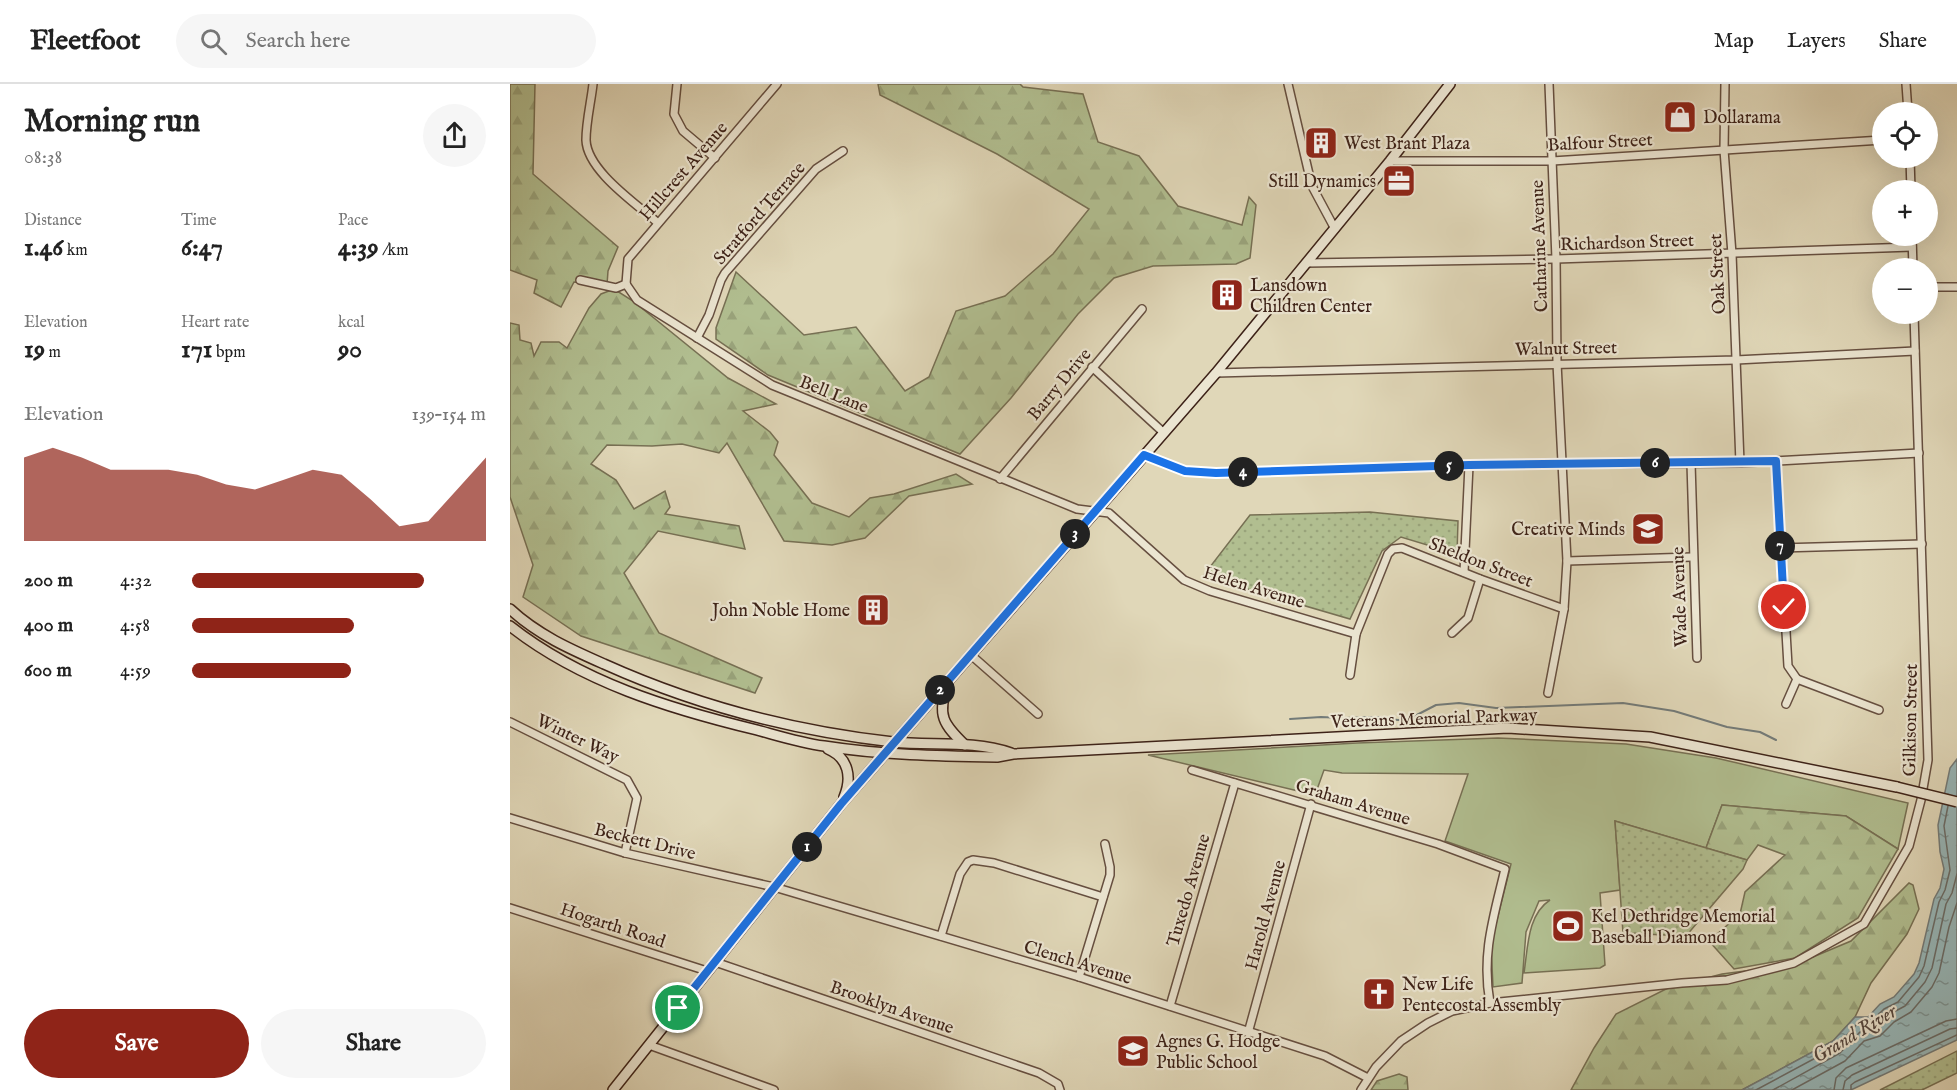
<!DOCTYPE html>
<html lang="en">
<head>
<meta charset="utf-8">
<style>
	:root { --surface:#fff; --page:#f6f6f6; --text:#222; --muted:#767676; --line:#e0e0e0; --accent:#8f2418 }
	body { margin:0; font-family:"IM FELL English",serif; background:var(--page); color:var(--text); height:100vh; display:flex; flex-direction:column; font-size:22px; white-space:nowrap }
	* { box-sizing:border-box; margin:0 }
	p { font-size:20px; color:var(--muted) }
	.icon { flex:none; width:33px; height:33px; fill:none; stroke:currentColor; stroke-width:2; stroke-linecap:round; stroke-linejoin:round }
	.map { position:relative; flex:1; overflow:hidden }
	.details { display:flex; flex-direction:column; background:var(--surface); width:510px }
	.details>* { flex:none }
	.tools { position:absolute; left:1362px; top:18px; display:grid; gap:12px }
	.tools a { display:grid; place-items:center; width:66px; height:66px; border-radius:50%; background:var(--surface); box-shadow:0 6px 24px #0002; font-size:30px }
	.pin { position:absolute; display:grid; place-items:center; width:51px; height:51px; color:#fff; margin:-26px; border:3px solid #fff; border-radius:50%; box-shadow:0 2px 6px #0007 }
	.km { position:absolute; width:30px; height:30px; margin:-15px; border-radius:50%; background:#222; color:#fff; font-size:16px; line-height:30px; text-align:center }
	.round { display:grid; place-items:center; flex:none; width:63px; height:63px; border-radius:32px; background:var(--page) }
	.summary { display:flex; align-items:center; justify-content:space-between; height:102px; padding:0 24px }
	h1 { font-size:33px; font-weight:800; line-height:45px }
	.stats { display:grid; grid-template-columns:repeat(3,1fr); gap:9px; height:102px; padding:6px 24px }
	.stats div { display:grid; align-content:center }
	.stats b { font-size:26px; font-weight:800 }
	.stats small { font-size:16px; font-weight:400 }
	.stats p { font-size:16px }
	.chart { height:168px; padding:12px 24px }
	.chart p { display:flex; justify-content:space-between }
	.chart svg { width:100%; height:108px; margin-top:6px; fill:var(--accent); opacity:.7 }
	.primary-button { display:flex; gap:12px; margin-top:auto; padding:12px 24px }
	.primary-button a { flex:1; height:69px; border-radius:36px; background:var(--accent); color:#fff; font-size:24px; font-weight:800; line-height:69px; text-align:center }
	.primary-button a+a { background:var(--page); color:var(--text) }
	ul { padding:0 24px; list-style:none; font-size:20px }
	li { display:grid; grid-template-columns:96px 72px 1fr; align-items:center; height:45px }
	li i { height:15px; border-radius:8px; background:var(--accent) }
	header { display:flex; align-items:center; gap:36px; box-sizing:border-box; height:84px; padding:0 30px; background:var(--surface); border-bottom:2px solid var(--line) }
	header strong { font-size:28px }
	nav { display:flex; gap:33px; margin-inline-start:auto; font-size:21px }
	.search { width:420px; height:54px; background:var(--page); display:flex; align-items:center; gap:15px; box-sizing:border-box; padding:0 21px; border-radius:33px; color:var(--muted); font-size:22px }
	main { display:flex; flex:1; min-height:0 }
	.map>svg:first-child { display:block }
	.grass { fill:#b1be90; stroke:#777054; stroke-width:1.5 }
	.forest { fill:url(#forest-firs); stroke:#777054; stroke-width:1.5 }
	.park { fill:url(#park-dots); stroke:#777054; stroke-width:1.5 }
	.water { fill:url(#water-ripples); stroke:#737b79; stroke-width:1.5 }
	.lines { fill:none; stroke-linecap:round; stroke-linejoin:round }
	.shore { stroke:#6a6c68; stroke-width:1.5 }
	.stream { stroke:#737b79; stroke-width:2 }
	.minor-casing { stroke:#664f40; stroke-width:10 }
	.secondary-casing { stroke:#3d2218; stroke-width:12 }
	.minor { stroke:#ebe5d1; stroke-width:7 }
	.secondary { stroke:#ebe5d1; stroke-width:9 }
	.secondary-bridge-casing { stroke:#3d2218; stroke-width:12; stroke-linecap:butt }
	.secondary-bridge { stroke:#ebe5d1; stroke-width:9 }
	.route-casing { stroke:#fff; stroke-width:12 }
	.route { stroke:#1a73e8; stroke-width:8 }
	.labels { text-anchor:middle; stroke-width:4.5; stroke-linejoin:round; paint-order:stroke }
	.poi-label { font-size:18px; fill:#3d2218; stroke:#ebe5d1; text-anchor:start }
	.street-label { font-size:18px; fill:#3d2218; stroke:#ebe5d1 }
	.water-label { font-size:20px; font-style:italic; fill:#544740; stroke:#ebe5d1 }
</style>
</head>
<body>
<header>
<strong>Fleetfoot</strong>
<div class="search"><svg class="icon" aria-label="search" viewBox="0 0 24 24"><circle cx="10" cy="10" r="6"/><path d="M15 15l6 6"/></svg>Search here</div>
<nav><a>Map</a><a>Layers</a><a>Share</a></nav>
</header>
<main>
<section class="details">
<div class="summary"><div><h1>Morning run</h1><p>08:38</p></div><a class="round"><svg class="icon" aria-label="share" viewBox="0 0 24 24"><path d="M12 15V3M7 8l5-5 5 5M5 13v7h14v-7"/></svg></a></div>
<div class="stats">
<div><p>Distance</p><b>1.46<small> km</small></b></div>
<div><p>Time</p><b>6:47</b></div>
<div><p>Pace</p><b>4:39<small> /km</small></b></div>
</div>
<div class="stats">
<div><p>Elevation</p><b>19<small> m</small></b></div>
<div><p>Heart rate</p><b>171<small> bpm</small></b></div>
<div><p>kcal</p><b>90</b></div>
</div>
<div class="chart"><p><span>Elevation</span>139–154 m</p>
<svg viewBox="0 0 160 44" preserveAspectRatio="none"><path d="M0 44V10L10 6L20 10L30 15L40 15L50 15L60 17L70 21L80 23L90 19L100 15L110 17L120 27L130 38L140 36L150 23L160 10V44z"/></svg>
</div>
<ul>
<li><b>200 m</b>4:32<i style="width:79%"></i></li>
<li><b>400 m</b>4:58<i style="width:55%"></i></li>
<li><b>600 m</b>4:59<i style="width:54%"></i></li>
</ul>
<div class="primary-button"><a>Save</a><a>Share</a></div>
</section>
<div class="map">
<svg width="1447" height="1006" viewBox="0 0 1447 1006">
	<defs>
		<pattern id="forest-firs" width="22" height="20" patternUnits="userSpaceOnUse" patternTransform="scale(1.5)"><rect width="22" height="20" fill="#b1be90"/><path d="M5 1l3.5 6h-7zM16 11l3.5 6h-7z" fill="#99a37b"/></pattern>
		<pattern id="park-dots" width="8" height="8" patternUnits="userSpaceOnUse" patternTransform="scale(1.5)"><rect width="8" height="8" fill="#b1be90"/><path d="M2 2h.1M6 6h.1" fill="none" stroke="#99a37b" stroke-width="1.8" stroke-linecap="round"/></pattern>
		<pattern id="water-ripples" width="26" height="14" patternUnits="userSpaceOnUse" patternTransform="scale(1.5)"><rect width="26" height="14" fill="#97b7b9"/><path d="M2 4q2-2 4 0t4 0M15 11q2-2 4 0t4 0" fill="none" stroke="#7c9495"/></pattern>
	</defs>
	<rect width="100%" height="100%" fill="#e0d7b8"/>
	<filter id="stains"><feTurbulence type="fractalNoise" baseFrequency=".00333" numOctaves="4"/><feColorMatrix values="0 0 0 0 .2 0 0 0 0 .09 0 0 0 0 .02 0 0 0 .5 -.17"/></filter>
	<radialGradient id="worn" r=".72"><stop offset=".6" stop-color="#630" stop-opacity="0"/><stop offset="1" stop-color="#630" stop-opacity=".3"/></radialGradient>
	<path class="grass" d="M988 654 1116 660 1206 674 1398 719 1388 765 1336 732 1212 721 1196 764 1105 737 1110 806 1090 809 1095 881 1090 884 1014 889C1018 864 1017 831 1040 816L1029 817 1016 848 1012 899 983 903 981 860 1001 780 935 757 958 690 832 689 814 686 805 711 638 671 847 659Z"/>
	<g class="forest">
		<path d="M0 0H25L23 90 108 163 98 187 97 201 64 198 51 223 24 209 27 196 0 186Z"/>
		<path d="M368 0H510L513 3 573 10 588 58 629 72 668 122 732 141 739 113 746 121 740 174 726 180 643 182 604 194 568 230 501 314 450 370 258 291 206 255V244L226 188 294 251 346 243 395 307 419 293 446 227 495 212 543 170 579 125 487 70 370 11Z"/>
		<path d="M104 205 123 217 218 294 266 320 233 327 260 348 268 358 264 371 302 419 339 433 360 414 384 410 446 390 462 400 399 412 355 454 322 461 274 457 217 359 209 369 172 360 142 362 97 361 81 380 106 396 124 425 155 407 160 423 155 430 229 442 235 465 148 447 114 489 149 549 252 594 245 609 71 552 13 513 23 481 0 413V239L9 241 10 256 21 259 24 272 31 258H49L57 264 79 224 91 210Z"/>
		<path d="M1212 721 1336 732 1388 765 1348 834 1285 874 1224 885 1199 857 1230 830 1235 808 1275 771 1248 761 1237 776 1196 764Z"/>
		<path d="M1399 799 1403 801 1409 825 1397 850 1361 899 1345 933 1323 957 1232 1006H1061L1084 964 1106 930 1158 904 1212 890 1258 884 1303 873 1341 857Z"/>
		<path d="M889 990 897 993 898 1006H861L867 997Z"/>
	</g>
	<g class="park">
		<path d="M860 428 948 437 947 470 891 453 872 467 840 535 693 492 740 431Z"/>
		<path d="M1105 737 1237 776 1233 785 1176 852 1113 849Z"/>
		<path d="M1447 967V989L1412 1006H1370Z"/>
	</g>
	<path class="water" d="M1447 675V956L1341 1006H1232L1323 957 1345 933H1358L1370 920 1384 913 1404 890 1409 879 1424 815 1430 804 1434 785 1430 768 1428 741 1440 684Z"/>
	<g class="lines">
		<g class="shore">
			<path d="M1246 1006 1326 963 1347 940 1360 939 1374 925 1388 918 1409 893 1414 882 1429 818 1435 806 1440 786 1434 742 1438 722"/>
			<path d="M1263 1006 1330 969 1350 948 1365 945 1378 931 1395 922 1415 898 1422 884 1436 820 1442 809 1447 790"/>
			<path d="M1282 1006 1335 977 1354 957 1370 952 1384 938 1401 928 1422 903 1429 889 1439 843 1447 819"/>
			<path d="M1324 1006 1326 994 1336 984 1436 937 1447 935"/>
			<path d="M1333 1006 1335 997 1342 991 1440 945 1447 944"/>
			<path d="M1341 1006V1001L1345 998 1447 951"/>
		</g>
		<path class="stream" d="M780 635 811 633 833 634 867 633 888 636 899 635 926 621 949 619 986 624 1113 619 1164 627 1217 643 1250 648 1266 656"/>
		<defs>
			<g id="minor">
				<path d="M83 0C81 18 76 38 76 56 77 87 127 120 148 139"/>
				<path d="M167 0 164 30 173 47 205 74"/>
				<path d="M778 0 799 90 803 104 825 145"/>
				<path d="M1215 0 1214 66 1222 170 1230 379"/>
				<path d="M1396 0 1398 28"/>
				<path d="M1400 74 1401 106"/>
				<path d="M880 77H1042L1372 56"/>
				<path d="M1402 152 1403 184"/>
				<path d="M797 179 1046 175 1402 163"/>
				<path d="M70 196 106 204 116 200"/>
				<path d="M116 200 127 216 262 301 567 425 599 429 674 496 700 507 846 550"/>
				<path d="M116 200 118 175 267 0"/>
				<path d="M1418 203H1447"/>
				<path d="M187 254 199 231 211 196 215 189 306 85 333 67"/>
				<path d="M582 283 654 349"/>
				<path d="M706 289 1226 276 1405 267"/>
				<path d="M634 371 675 387 706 389 959 381 1230 379 1409 369"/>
				<path d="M1266 377 1278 582 1287 595 1276 620"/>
				<path d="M1181 379 1187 574"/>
				<path d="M490 395 632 225"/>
				<path d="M1270 464 1412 460"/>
				<path d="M1057 477 1182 473"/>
				<path d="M954 488 959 381"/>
				<path d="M942 549 958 534 970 495"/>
				<path d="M461 571 528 630"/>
				<path d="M840 591 846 550 878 470 883 465 892 464 970 495 1054 525"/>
				<path d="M1287 595 1369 626"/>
				<path d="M1038 609 1054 525 1057 477 1047 279 1046 175 1039 0"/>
				<path d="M0 638 117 696 127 714 115 769"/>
				<path d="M682 686 928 760 995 785C984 832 971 870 980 919"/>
				<path d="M0 734 115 769 264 803 569 893 815 972 858 994"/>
				<path d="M0 824 197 887"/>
				<path d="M431 852 450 790 458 778 463 776 484 779 593 813"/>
				<path d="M205 878 529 989 548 1000 550 1006"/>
				<path d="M569 893 600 791V783L595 760"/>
				<path d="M660 922 725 699"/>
				<path d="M738 949 801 720"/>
				<path d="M139 961 264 1006"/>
				<path d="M851 1006 866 983 891 957 918 939 942 927 980 919 1172 899 1217 896 1284 879 1354 840 1399 762 1411 716 1418 676 1404 230"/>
			</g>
			<g id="secondary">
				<path d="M0 525C28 551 60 565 94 580 185 621 284 647 383 658 422 662 463 656 501 669"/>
				<path d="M0 542C71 598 160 625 247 646 269 652 291 659 314 662 371 671 429 672 487 673L503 670 998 644 1140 653 1387 703"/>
				<path d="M438 601C426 631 434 641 455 661"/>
				<path d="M318 665C339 674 342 694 334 713"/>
				<path d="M103 1006 331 720 706 289 880 77 940 0"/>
			</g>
		</defs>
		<use href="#minor" class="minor-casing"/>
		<use href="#secondary" class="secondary-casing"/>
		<use href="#minor" class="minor"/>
		<use href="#secondary" class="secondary"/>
		<defs>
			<path id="secondary-bridge" d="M1387 703 1447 718"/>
		</defs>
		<use href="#secondary-bridge" class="secondary-bridge-casing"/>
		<use href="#secondary-bridge" class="secondary-bridge"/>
	</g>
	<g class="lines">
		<defs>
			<path id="route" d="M168 924 331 720 634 371 675 387 706 389 959 381 1266 377 1274 523"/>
		</defs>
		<use href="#route" class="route-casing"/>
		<use href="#route" class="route"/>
	</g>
	<defs>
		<symbol id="shop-square" viewBox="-11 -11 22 22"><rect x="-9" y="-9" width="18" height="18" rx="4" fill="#8f2418" stroke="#ebe5d1"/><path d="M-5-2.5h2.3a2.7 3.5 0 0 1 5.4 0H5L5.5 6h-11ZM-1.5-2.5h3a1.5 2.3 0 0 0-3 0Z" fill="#fff"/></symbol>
		<symbol id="building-square" viewBox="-11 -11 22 22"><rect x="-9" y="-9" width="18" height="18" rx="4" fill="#8f2418" stroke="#ebe5d1"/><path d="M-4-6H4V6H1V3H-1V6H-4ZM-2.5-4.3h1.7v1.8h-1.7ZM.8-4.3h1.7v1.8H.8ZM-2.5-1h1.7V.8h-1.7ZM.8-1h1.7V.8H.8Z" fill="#fff"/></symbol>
		<symbol id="office-square" viewBox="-11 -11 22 22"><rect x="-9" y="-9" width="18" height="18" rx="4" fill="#8f2418" stroke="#ebe5d1"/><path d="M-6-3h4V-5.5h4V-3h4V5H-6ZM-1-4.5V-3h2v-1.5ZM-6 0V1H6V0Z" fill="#fff"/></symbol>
		<symbol id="school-square" viewBox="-11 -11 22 22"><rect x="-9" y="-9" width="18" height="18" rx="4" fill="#8f2418" stroke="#ebe5d1"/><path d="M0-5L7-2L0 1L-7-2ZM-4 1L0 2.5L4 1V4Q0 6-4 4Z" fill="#fff"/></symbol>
		<symbol id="stadium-square" viewBox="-11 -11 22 22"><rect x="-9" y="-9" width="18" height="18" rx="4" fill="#8f2418" stroke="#ebe5d1"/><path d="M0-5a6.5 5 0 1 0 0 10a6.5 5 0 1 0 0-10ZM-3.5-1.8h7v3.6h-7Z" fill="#fff"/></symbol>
		<symbol id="church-square" viewBox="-11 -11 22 22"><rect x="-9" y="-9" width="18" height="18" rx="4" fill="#8f2418" stroke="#ebe5d1"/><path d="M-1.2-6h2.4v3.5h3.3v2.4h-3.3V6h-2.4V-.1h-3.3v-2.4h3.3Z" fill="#fff"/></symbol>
	</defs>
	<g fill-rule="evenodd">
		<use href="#shop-square" x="1151" y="14" width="38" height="38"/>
		<use href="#building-square" x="792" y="40" width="38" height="38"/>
		<use href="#office-square" x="870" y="78" width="38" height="38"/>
		<use href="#building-square" x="698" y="192" width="38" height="38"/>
		<use href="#school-square" x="1119" y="426" width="38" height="38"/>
		<use href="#building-square" x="344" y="507" width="38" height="38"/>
		<use href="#stadium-square" x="1039" y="823" width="38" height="38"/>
		<use href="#church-square" x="850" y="891" width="38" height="38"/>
		<use href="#school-square" x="604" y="948" width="38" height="38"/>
	</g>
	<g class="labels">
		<g class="poi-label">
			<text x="1193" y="39">Dollarama</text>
			<text x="834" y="65">West Brant Plaza</text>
			<text x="866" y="103" text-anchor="end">Still Dynamics</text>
			<text x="740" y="207">Lansdown<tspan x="740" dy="21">Children Center</tspan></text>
			<text x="1115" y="451" text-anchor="end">Creative Minds</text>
			<text x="340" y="532" text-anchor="end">John Noble Home</text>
			<text x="1081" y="838">Kel Dethridge Memorial<tspan x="1081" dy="21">Baseball Diamond</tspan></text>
			<text x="892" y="906">New Life<tspan x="892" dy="21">Pentecostal Assembly</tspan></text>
			<text x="646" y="963">Agnes G. Hodge<tspan x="646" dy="21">Public School</tspan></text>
		</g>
		<g class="street-label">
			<text transform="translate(1090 58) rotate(-3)" y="6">Balfour Street</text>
			<text transform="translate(173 87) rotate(-49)" y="6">Hillcrest Avenue</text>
			<text transform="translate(249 129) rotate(-49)" y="6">Stratford Terrace</text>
			<text transform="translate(1117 158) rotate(-2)" y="6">Richardson Street</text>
			<text transform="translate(1029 162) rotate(-92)" y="6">Catharine Avenue</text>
			<text transform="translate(1207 190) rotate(-93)" y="6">Oak Street</text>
			<text transform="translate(1056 264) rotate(-1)" y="6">Walnut Street</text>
			<text transform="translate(549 300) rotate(-50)" y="6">Barry Drive</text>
			<text transform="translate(324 310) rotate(22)" y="6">Bell Lane</text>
			<text transform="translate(971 478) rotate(21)" y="6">Sheldon Street</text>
			<text transform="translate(744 503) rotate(17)" y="6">Helen Avenue</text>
			<text transform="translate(1169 513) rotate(-92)" y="6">Wade Avenue</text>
			<text transform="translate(924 634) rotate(-2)" y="6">Veterans Memorial Parkway</text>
			<text transform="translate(1400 636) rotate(-89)" y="6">Gilkison Street</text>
			<text transform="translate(68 654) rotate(26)" y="6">Winter Way</text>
			<text transform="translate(843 718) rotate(17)" y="6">Graham Avenue</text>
			<text transform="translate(135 757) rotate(14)" y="6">Beckett Drive</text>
			<text transform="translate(678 806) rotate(-74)" y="6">Tuxedo Avenue</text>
			<text transform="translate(755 831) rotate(-75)" y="6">Harold Avenue</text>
			<text transform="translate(103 841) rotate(18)" y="6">Hogarth Road</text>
			<text transform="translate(568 878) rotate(17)" y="6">Clench Avenue</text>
			<text transform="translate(382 923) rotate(19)" y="6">Brooklyn Avenue</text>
		</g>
		<g class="water-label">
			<text transform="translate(1344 949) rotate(-31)" y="7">Grand River</text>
		</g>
	</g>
	<rect width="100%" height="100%" filter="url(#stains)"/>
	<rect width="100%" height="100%" fill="url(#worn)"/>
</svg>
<div class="tools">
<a><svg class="icon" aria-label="locate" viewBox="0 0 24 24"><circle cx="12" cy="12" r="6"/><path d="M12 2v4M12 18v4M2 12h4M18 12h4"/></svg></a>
<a>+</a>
<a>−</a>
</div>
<div class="pin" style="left:168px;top:924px;background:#1e9e55"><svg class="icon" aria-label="arrive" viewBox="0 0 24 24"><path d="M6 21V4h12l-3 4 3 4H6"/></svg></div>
<div class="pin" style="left:1274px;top:523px;background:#d93025"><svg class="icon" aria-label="check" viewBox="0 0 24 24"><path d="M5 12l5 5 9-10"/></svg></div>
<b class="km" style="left:297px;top:763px">1</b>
<b class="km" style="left:430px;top:606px">2</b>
<b class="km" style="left:565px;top:450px">3</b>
<b class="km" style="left:733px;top:388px">4</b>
<b class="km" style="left:939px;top:382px">5</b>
<b class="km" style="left:1145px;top:379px">6</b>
<b class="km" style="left:1270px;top:462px">7</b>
</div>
</main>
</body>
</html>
